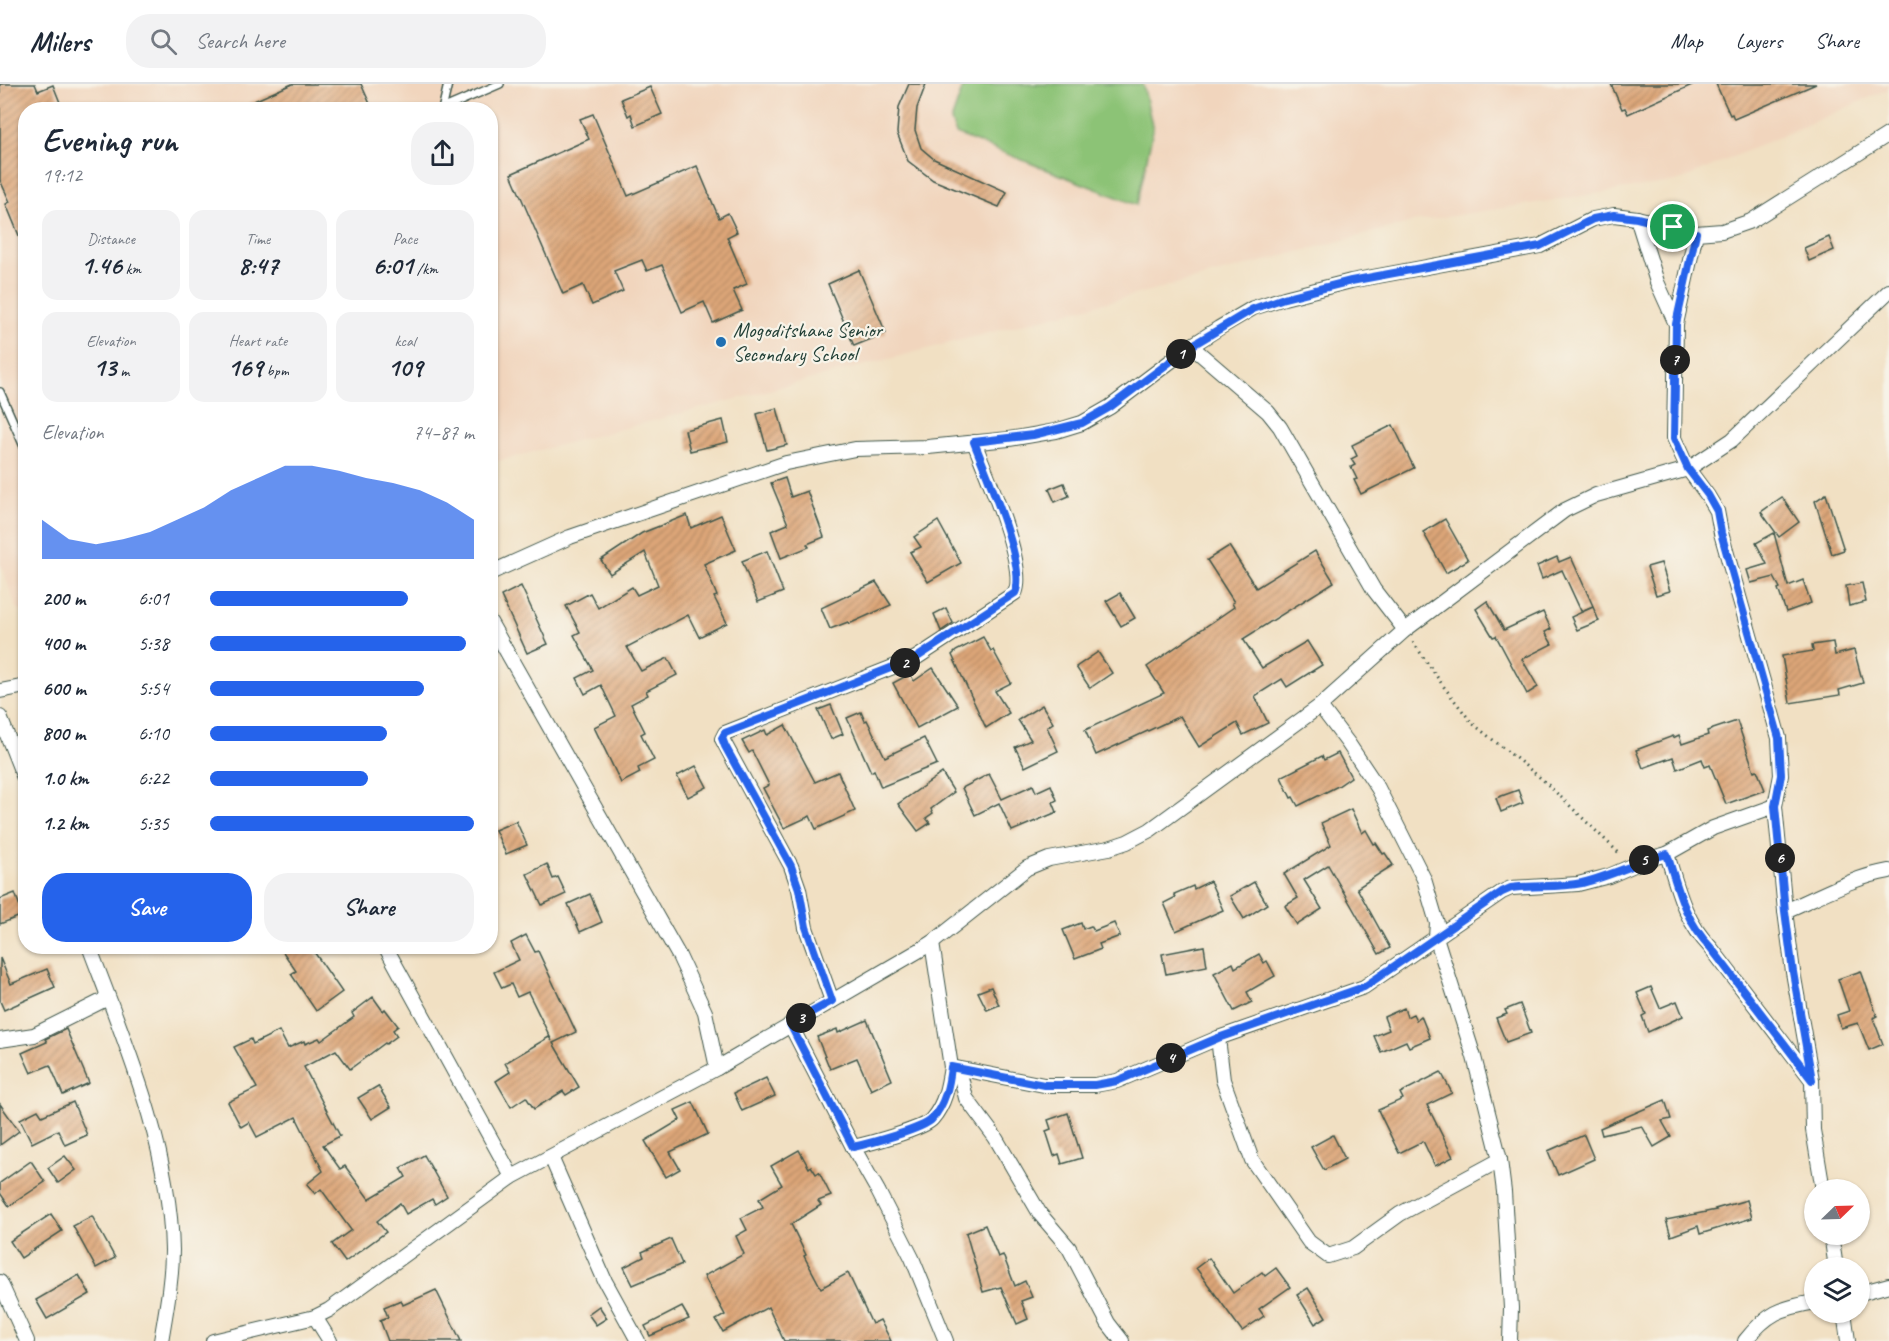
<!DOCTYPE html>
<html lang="en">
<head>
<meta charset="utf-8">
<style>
	:root { --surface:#fff; --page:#f2f2f3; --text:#1f2937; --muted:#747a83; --line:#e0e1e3; --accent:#2563eb }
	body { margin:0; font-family:Caveat,sans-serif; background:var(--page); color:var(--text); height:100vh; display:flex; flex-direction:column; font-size:22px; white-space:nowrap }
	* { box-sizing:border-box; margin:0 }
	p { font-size:20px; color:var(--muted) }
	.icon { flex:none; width:33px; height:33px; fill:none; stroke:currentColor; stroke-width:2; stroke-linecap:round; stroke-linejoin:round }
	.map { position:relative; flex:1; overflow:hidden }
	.sheet { position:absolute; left:18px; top:18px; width:480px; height:852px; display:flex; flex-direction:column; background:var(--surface); border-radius:24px; box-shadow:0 2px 4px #0004 }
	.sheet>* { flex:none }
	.needle { width:39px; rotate:67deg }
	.tools { position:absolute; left:1804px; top:1095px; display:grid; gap:12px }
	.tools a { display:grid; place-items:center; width:66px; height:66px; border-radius:50%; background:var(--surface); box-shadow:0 2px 4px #0004; font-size:30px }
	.pin { position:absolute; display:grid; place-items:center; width:51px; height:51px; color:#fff; margin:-26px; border:3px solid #fff; border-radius:50%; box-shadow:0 2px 6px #0007 }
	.km { position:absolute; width:30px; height:30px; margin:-15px; border-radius:50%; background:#222; color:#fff; font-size:16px; line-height:30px; text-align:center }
	.round { display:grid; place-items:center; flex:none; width:63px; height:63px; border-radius:24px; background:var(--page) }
	.overview { display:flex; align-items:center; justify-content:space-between; height:102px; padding:0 24px }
	h1 { font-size:33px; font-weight:800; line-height:45px }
	.metrics { display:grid; grid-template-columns:repeat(3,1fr); gap:9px; height:102px; padding:6px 24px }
	.metrics div { display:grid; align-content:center; border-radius:15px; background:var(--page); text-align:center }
	.metrics b { font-size:26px; font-weight:800 }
	.metrics small { font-size:16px; font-weight:400 }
	.metrics p { font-size:16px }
	.chart { height:168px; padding:12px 24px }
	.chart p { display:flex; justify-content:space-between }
	.chart svg { width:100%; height:108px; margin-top:6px; fill:var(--accent); opacity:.7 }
	.primary-button { display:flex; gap:12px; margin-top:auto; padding:12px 24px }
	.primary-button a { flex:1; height:69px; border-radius:24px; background:var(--accent); color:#fff; font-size:24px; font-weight:800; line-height:69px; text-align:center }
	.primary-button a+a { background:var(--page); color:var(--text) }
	ul { padding:0 24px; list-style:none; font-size:20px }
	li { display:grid; grid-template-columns:96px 72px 1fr; align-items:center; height:45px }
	li i { height:15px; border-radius:8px; background:var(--accent) }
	header { display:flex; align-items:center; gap:36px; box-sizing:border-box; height:84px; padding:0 30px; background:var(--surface); border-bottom:2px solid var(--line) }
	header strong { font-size:28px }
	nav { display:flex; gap:33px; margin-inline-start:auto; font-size:21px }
	.search { width:420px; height:54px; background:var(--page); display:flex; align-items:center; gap:15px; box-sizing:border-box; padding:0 21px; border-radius:24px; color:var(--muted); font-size:22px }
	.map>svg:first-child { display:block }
	.built { fill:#f1d5bd }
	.grass { fill:#8cc376; stroke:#568055; stroke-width:1.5 }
	.building { fill:url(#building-hatch) }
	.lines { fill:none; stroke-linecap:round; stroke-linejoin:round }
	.service-casing { stroke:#3e5549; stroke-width:10 }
	.minor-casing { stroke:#3e5549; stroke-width:16 }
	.path { stroke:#3e5549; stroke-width:3; stroke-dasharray:1.5 4.5; stroke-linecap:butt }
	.service { stroke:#fff; stroke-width:7 }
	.minor { stroke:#fff; stroke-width:14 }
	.route-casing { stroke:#fff; stroke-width:12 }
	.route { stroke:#2563eb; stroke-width:8 }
	.poi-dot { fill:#1f6fb2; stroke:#f7f3e8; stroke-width:2 }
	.labels { text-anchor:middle; stroke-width:4.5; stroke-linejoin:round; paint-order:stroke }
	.poi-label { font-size:21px; fill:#1f3d34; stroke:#f7f3e8; text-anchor:start }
</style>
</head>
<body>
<header>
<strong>Milers</strong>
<div class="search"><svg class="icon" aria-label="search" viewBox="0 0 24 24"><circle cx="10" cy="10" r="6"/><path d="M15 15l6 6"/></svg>Search here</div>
<nav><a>Map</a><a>Layers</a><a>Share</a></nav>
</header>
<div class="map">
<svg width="1889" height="1257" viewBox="0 0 1889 1257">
	<defs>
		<pattern id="building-hatch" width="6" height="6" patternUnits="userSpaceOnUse" patternTransform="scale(1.5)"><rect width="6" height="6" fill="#dda678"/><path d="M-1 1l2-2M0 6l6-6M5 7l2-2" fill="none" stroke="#b38863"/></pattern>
	</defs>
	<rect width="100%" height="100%" fill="#f7f3e8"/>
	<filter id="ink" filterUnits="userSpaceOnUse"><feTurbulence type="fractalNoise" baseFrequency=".0167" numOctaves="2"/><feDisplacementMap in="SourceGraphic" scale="12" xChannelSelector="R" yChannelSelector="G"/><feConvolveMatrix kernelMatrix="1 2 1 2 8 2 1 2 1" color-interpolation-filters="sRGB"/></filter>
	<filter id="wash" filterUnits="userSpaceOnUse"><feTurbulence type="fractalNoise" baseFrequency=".008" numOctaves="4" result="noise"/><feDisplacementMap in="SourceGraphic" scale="24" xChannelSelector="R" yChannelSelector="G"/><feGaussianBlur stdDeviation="1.35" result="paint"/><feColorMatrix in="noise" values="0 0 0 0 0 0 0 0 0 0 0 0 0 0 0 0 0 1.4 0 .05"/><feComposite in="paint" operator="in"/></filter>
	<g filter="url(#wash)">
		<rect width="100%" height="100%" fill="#f1e0c3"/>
		<path class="built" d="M0 0H1889V5L1678 97 1413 138 491 379 490 26H26L25 529 16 523 0 479Z"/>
		<path class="grass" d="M964 0H1143L1153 46 1137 121 956 50 951 37Z"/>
		<g id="blocks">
			<g class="building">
				<path d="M0 0H35L38 7 53 1 63 26H26L25 166 6 120 10 118 0 96Z"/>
				<path d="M292 0H361L370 20 358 26H234Z"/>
				<path d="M909 0H926L917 24 915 46 921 64 934 75 1007 108 999 123 933 96 908 77 897 49 899 23Z"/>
				<path d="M1611 0H1694L1628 30 1625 24 1622 25Z"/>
				<path d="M1716 0H1816L1734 35 1732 30 1730 31Z"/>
				<path d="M650 3 662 30 635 42 631 30 628 32 621 15Z"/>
				<path d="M593 30 628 112 697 82 719 134 728 129 737 148 727 153 747 200 733 206 742 226 713 239 704 218 682 228 662 181 647 187 642 176 614 187 623 207 592 221 583 201 563 210 511 90 589 55 580 35Z"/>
				<path d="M1829 153 1834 166 1809 177 1804 164Z"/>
				<path d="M859 186 886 249 854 262 828 200Z"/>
				<path d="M777 324 787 361 767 366 757 330Z"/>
				<path d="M723 336 728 358 690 367 685 346Z"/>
				<path d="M1393 341 1414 384 1361 410 1354 396 1357 395 1351 383 1355 381 1351 375 1357 372 1352 361Z"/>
				<path d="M785 394 791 413 807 407 824 453 807 460 809 463 781 474 771 447 788 440 771 399Z"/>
				<path d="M1064 399 1069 412 1055 418 1049 405Z"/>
				<path d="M1826 410 1844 466 1832 470 1815 417Z"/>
				<path d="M1782 413 1799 438 1779 453 1761 428Z"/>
				<path d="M687 431 691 444 721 431 736 466 704 480 717 512 714 513 727 539 699 553 688 531 627 563 641 587 668 574 677 591 646 607 648 611 631 620 645 648 641 650 654 676 638 684 640 689 621 699 594 643 616 632 601 601 585 610 577 594 593 586 574 551 580 548 566 522 590 509 598 524 632 503 637 511 658 501 645 468 610 490 601 476 642 449Z"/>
				<path d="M1445 435 1468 476 1446 489 1423 448Z"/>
				<path d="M938 437 961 479 928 498 910 468 921 463 914 453Z"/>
				<path d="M1774 449 1788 502 1803 496 1811 519 1786 528 1778 505 1780 504 1774 493 1751 499 1747 486 1767 480 1756 459Z"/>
				<path d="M1229 462 1256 504 1315 467 1334 498 1243 555 1262 584 1307 557 1322 581 1287 603 1282 595 1255 612 1268 639 1243 651 1237 639 1199 663 1180 632 1096 671 1085 646 1164 609 1147 583 1234 523 1232 519 1234 518 1207 476Z"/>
				<path d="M767 467 783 508 758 518 742 477Z"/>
				<path d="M1557 473 1559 478 1571 473 1593 522 1581 527 1562 486 1542 495 1537 482Z"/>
				<path d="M1661 479 1670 507 1656 511 1647 483Z"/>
				<path d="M876 498 891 521 849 540 848 538 830 545 821 524Z"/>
				<path d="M1862 499 1866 518 1849 522 1846 502Z"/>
				<path d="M521 502 548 560 527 569 501 512Z"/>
				<path d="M1120 509 1135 534 1121 542 1106 517Z"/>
				<path d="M1487 517 1504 546 1543 528 1551 545 1545 548 1552 560 1522 575 1538 603 1527 610 1496 552 1493 553 1476 525Z"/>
				<path d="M1593 523 1599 537 1577 546 1571 533Z"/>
				<path d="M946 524 953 539 941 547 934 530Z"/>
				<path d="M983 553 991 567 993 566 1011 599 995 607 1009 629 986 644 952 571 956 567Z"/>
				<path d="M1833 558 1835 571 1854 566 1863 599 1839 606 1840 611 1790 619 1782 572 1813 567 1812 561Z"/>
				<path d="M1098 568 1112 589 1090 604 1076 583Z"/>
				<path d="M933 584 958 622 917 644 893 599 910 590 914 597Z"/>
				<path d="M831 621 843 650 831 655 818 626Z"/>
				<path d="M1042 621 1053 639 1047 643 1058 667 1025 683 1015 663 1031 656 1018 636Z"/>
				<path d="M861 628 865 637 867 636 885 673 924 654 937 680 881 703 874 686 871 688 847 634Z"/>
				<path d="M1737 637 1754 687 1757 686 1765 706 1726 720 1710 681 1705 683 1702 675 1677 685 1673 673 1643 684 1636 666 1673 652V654L1679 651 1682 660 1708 651 1707 647Z"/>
				<path d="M785 641 815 698 838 688 855 727 816 745 810 732 784 744 763 704 769 701 752 667 749 669 742 657 765 646 767 651Z"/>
				<path d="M1338 669 1351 693 1338 702 1298 722 1293 713 1291 714 1281 693 1322 672 1324 676Z"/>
				<path d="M696 682 707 703 688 713 677 692Z"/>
				<path d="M942 689 954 708 931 725 933 729 926 734 930 739 918 747 898 720Z"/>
				<path d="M989 690 1002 715 1033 701 1036 708 1051 701 1057 716 1053 718 1057 728 1012 747 999 719 975 731 962 704Z"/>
				<path d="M1518 706 1523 719 1501 728 1496 714Z"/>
				<path d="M1351 725 1362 749 1366 746 1374 760 1376 759 1383 770 1385 769 1393 781 1357 804 1390 864 1379 870 1328 781 1304 796 1322 825 1297 841 1285 822 1298 814 1284 790 1331 761 1321 739Z"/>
				<path d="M516 737 527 761 506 770 495 746Z"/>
				<path d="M547 780 553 795 558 793 566 810 542 821 527 790Z"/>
				<path d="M1210 797 1223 826 1176 847 1164 819 1176 813 1174 810 1193 802 1194 805Z"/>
				<path d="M1254 798 1267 820 1244 835 1230 812Z"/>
				<path d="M15 809 23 831 0 840V815Z"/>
				<path d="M590 810 602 838 580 848 568 820Z"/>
				<path d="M1081 839 1083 845 1091 842 1094 847 1114 839 1120 852 1099 860 1101 865 1075 875 1063 846Z"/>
				<path d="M526 851 535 868 538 867 576 948 553 959 579 1003 566 1011 563 1007 534 1025 526 1013 511 1023 496 997 510 988 505 979 549 953 552 957 528 908 517 913 511 900 502 904 494 888 519 876 511 859Z"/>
				<path d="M279 862H310L342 908 316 927 291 890 296 887Z"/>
				<path d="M1204 862 1207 882 1166 890 1162 870Z"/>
				<path d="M1259 870 1264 879 1267 877 1275 892 1247 908 1252 918 1234 927 1214 889 1233 879 1235 884Z"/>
				<path d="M0 874 11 900 47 885 55 903 4 926 0 917Z"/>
				<path d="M1861 887 1877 932 1873 934 1883 960 1869 966 1858 939 1841 944 1837 931 1849 927 1838 895Z"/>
				<path d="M991 903 999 921 987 926 978 908Z"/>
				<path d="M1651 903 1660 924 1677 917 1683 932 1648 948 1642 932 1646 930 1637 909Z"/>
				<path d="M373 913 383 927 385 925 398 942 393 946 397 952 386 960 385 959 350 985 336 966 304 983 340 1052 323 1061 340 1085 345 1082 369 1115 406 1093 401 1084 424 1071 447 1112 435 1120 432 1115 406 1130 400 1119 377 1137 386 1148 345 1178 332 1160 351 1146 321 1105 315 1110 307 1100 323 1087 296 1033 257 1053 249 1038 241 1043 228 1018 257 1004 234 963 251 955 253 960 279 947 288 964 304 957 305 960 319 954 321 957 354 933 352 929Z"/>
				<path d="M1520 920 1531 949 1506 958 1496 934 1507 930 1505 926Z"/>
				<path d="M1404 924 1407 933 1413 930 1416 936 1421 932 1430 954 1409 963 1406 957 1381 968 1374 952 1389 946 1384 933Z"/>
				<path d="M867 936 892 996 871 1006 857 974 830 985 817 953 837 945 838 949Z"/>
				<path d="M66 945 89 999 63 1011 50 981 31 989 22 969 47 958 45 955Z"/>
				<path d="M1441 988 1452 1009 1427 1021 1453 1073 1435 1082 1423 1057 1399 1069 1378 1026 1403 1015 1400 1009Z"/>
				<path d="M766 994 775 1012 742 1027 734 1009Z"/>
				<path d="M378 1002 391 1023 372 1035 358 1014Z"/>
				<path d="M1665 1016 1671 1035 1662 1037 1671 1053 1654 1063 1642 1042 1602 1051 1600 1044Z"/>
				<path d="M73 1018 87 1051 65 1061 58 1046 32 1059 20 1035 38 1026 42 1032Z"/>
				<path d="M693 1018 708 1050 670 1068 680 1085 666 1093 645 1057 680 1036 675 1026Z"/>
				<path d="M0 1020 19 1047 0 1061Z"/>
				<path d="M1068 1029 1082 1074 1062 1080 1059 1070 1054 1072 1046 1047 1051 1045 1048 1036Z"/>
				<path d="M1333 1051 1345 1075 1324 1086 1311 1063Z"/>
				<path d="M1584 1051 1594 1075 1558 1091 1548 1067Z"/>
				<path d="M799 1066 809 1084 811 1082 816 1090 819 1088 831 1112 818 1117 821 1121 791 1140 806 1171 804 1172 821 1204 848 1189 872 1240 880 1236 891 1257H784L768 1223 723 1248 716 1236 725 1231 704 1192 744 1170 736 1152 747 1146 741 1134 763 1123 759 1115 782 1101 771 1082Z"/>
				<path d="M65 1072 76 1086 58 1099 48 1084Z"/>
				<path d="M31 1077 45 1098 9 1122 0 1109V1099Z"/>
				<path d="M1747 1116 1752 1134 1700 1150 1698 1142 1671 1152 1666 1136 1716 1126 1715 1125Z"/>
				<path d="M51 1130 62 1147 21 1174 10 1157Z"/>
				<path d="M92 1132 115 1174 96 1184 73 1142Z"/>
				<path d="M985 1141 998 1173 1003 1171 1015 1202 1025 1197 1032 1213 1021 1217 1028 1235 1017 1240 1001 1203 983 1208 966 1149Z"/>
				<path d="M671 1155 682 1180 633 1201 624 1183 644 1173 642 1168Z"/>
				<path d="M1209 1174 1233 1209 1262 1188 1265 1192 1276 1184 1290 1203 1259 1225 1264 1232 1242 1247 1196 1184Z"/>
				<path d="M79 1191 90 1210 47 1235 36 1216Z"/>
				<path d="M1308 1204 1326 1233 1315 1240 1297 1211Z"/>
				<path d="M436 1206 461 1257H388L380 1236 388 1233 384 1223 401 1216 403 1221Z"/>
				<path d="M599 1222 607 1234 596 1241 588 1230Z"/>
				<path d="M682 1223 689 1235 650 1252 645 1242Z"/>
			</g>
		</g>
	</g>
	<g filter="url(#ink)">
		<use href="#blocks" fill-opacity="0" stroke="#3e5549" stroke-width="1.5"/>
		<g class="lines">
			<defs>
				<g id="service">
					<path d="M442 25 500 0"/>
					<path d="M442 26 448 0"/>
					<path d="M0 308 26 367"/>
				</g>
				<g id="minor">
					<path d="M1637 134 1657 198 1676 240"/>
					<path d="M1696 149 1676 240 1674 354 1688 385 1708 412 1717 427 1721 449 1779 654 1781 691 1775 722 1785 827 1793 888 1812 996 1813 1046 1823 1106"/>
					<path d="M1191 262 1268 328 1280 343 1374 506 1405 546"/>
					<path d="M490 489 570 453 786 379 855 365 928 363 1009 355 1056 347 1082 339 1110 323 1191 262 1219 244 1253 224 1284 214 1351 197 1540 162 1593 135 1614 131 1637 134 1696 149 1722 147 1751 137 1889 50"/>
					<path d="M490 538 679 872 705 928 717 984"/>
					<path d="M0 607 26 602"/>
					<path d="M1320 622 1348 659 1378 704 1424 795 1437 839 1436 853 1474 973 1500 1076 1504 1108 1511 1224 1510 1257"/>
					<path d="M0 633 26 699"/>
					<path d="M1667 770C1678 806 1684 836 1711 864L1811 995"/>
					<path d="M1785 827C1818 813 1853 793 1889 787"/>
					<path d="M89 862C125 958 170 1062 172 1166 172 1196 166 1227 161 1257"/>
					<path d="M385 862 512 1093"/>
					<path d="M832 917 806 844 799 805 791 782 722 655 725 649 916 574 1015 509C1028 483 985 387 974 358"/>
					<path d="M790 940 853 1063 878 1107 912 1174 946 1257"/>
					<path d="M1218 954 1223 996 1252 1076 1309 1158 1328 1172 1353 1164 1400 1130 1500 1076"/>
					<path d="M0 956 34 951 108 914"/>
					<path d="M951 983 1044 1001H1095L1117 997 1218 954 1364 903 1502 808 1511 804 1578 800 1609 792 1648 775 1667 770 1713 744 1775 722"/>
					<path d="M959 985 966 1014 995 1053 1040 1130 1069 1164 1108 1239 1122 1257"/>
					<path d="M853 1063C867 1060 924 1045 932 1035 945 1020 948 1002 951 983L932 859"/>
					<path d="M551 1073 605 1197 638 1257"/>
					<path d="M1831 1150 1836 1184"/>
					<path d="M0 1198 27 1257"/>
					<path d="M1860 1209 1889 1201"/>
					<path d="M1844 1228 1848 1257"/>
					<path d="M315 1233 330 1257"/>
					<path d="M213 1257 315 1233 329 1226 512 1093 717 984 932 859 1027 784 1049 775 1109 764 1127 758 1150 746 1320 622 1405 546 1565 426 1596 411 1688 385 1732 356 1889 207"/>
					<path d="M1745 1257C1767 1229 1781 1224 1815 1218"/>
				</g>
			</defs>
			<use href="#service" class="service-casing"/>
			<use href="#minor" class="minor-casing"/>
			<path class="path" d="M1413 558 1444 603 1472 639 1543 696 1621 771"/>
			<use href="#service" class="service"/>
			<use href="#minor" class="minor"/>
		</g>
	</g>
	<g class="lines" filter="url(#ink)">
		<defs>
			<path id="route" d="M1614 131 1637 134 1696 149 1676 240 1674 354 1688 385 1708 411 1717 427 1721 449 1779 654 1781 691 1775 722 1785 827 1793 888 1812 996 1711 864C1685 837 1678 805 1667 770 1638 778 1611 792 1582 799 1559 804 1534 801 1511 804L1502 808 1364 903 1218 954 1117 997 1095 1001H1044L951 983C949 1002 945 1020 932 1035 924 1045 867 1060 853 1063L790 940 832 917 806 843 799 805 791 782 725 662 722 654 725 649 916 574 1015 509C1028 483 985 387 974 358L1033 351 1082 339 1110 323 1191 262 1253 225 1284 214 1351 197 1540 162 1593 135Z"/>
		</defs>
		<use href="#route" class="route-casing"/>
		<use href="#route" class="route"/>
	</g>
	<circle class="poi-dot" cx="721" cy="258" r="6"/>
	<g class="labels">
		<g class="poi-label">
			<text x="733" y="253">Mogoditshane Senior<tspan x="733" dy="24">Secondary School</tspan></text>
		</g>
	</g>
</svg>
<div class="tools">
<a><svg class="needle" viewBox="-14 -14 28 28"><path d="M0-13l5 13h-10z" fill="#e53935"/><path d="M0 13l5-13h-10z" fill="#747a83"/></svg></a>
<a><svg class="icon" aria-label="layers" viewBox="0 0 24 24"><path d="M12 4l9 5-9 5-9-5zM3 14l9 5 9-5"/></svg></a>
</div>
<div class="pin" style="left:1673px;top:143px;background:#1e9e55"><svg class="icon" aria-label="arrive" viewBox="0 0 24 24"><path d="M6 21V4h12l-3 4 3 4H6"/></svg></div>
<b class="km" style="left:1181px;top:270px">1</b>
<b class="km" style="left:905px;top:579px">2</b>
<b class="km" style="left:801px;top:934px">3</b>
<b class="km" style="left:1171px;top:974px">4</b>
<b class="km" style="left:1644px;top:776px">5</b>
<b class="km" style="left:1780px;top:774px">6</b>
<b class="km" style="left:1675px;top:276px">7</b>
<section class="sheet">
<div class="overview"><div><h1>Evening run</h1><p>19:12</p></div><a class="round"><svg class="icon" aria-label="share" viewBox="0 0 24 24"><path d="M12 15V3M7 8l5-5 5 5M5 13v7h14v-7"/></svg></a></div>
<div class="metrics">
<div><p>Distance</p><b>1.46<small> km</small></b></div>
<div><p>Time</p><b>8:47</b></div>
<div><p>Pace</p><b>6:01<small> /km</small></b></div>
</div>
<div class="metrics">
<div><p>Elevation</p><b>13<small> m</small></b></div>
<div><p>Heart rate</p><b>169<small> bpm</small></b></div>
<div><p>kcal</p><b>109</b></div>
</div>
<div class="chart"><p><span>Elevation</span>74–87 m</p>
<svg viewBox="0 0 160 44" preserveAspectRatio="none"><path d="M0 44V28L10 36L20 38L30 36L40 33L50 28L60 23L70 16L80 11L90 6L100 6L110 8L120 11L130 13L140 16L150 21L160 28V44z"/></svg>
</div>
<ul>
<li><b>200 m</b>6:01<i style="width:75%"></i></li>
<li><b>400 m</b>5:38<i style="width:97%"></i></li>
<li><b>600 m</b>5:54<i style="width:81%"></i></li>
<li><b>800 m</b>6:10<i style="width:67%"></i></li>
<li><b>1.0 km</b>6:22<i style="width:60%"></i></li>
<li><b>1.2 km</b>5:35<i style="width:100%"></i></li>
</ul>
<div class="primary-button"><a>Save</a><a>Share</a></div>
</section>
</div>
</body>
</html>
